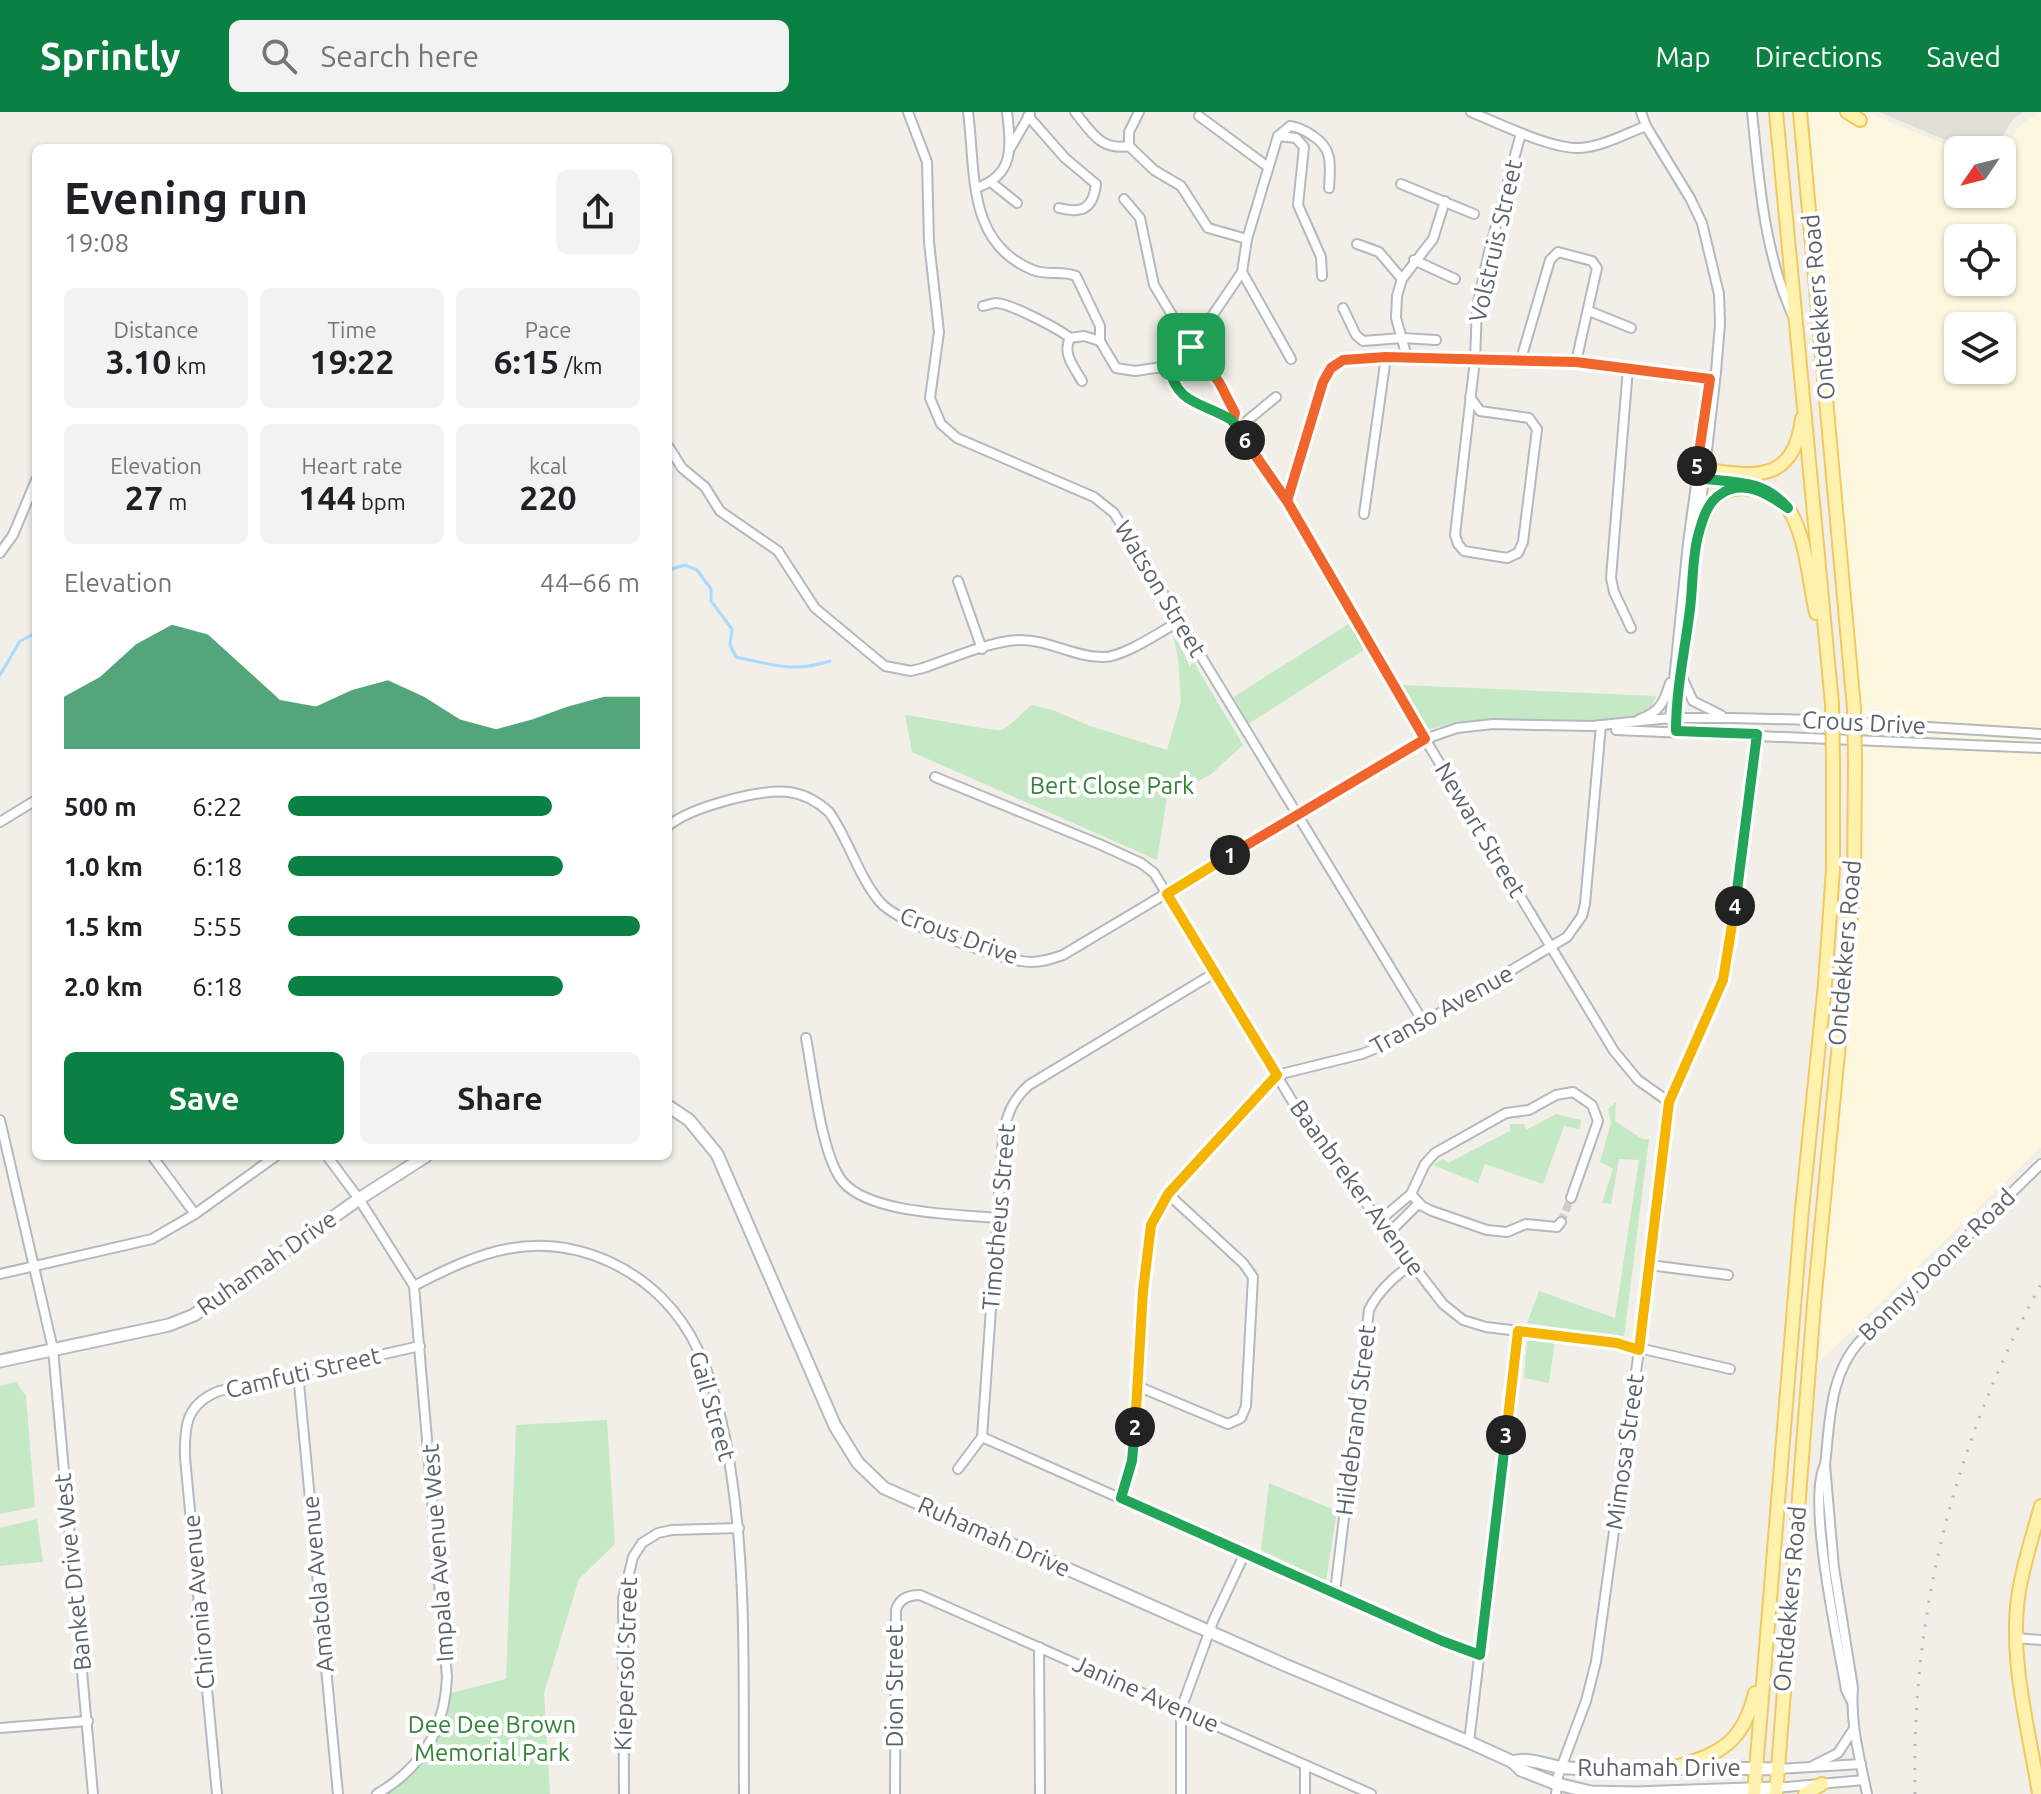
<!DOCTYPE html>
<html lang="en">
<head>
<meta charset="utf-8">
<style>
	:root { --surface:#fff; --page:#f2f2f2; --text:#202124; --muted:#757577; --accent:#0b8043 }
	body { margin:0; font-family:Ubuntu,sans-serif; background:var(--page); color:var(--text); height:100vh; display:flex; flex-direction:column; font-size:30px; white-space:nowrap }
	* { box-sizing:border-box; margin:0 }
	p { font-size:26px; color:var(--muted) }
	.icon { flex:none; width:44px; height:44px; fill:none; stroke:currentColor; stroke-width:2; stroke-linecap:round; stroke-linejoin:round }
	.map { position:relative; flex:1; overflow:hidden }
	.side { position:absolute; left:32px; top:32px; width:640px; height:1016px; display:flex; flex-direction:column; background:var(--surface); border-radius:12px; box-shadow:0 2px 6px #0004 }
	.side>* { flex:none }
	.needle { width:52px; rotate:235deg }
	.tools { position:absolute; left:1944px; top:24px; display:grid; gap:16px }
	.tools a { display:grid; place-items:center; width:72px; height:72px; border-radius:12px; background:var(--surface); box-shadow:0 2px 6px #0004; font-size:40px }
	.pin { position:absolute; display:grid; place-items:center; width:68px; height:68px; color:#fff; margin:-34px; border-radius:16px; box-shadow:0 4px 12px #0006 }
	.km { position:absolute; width:40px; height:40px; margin:-20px; border-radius:50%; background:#222; color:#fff; font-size:22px; line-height:40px; text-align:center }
	.round { display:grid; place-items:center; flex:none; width:84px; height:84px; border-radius:12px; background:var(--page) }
	.overview { display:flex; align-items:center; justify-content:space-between; height:136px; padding:0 32px }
	h1 { font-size:44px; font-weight:600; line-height:60px }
	.figures { display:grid; grid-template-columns:repeat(3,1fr); gap:12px; height:136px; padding:8px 32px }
	.figures div { display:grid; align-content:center; border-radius:12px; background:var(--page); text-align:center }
	.figures b { font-size:34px; font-weight:600 }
	.figures small { font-size:22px; font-weight:400 }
	.figures p { font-size:22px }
	.chart { height:224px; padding:16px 32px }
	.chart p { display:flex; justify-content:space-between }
	.chart svg { width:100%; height:144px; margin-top:8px; fill:var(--accent); opacity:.7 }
	.cta { display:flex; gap:16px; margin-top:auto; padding:16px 32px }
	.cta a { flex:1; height:92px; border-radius:12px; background:var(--accent); color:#fff; font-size:32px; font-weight:600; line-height:92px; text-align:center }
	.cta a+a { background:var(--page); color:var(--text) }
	ul { padding:0 32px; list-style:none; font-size:26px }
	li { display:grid; grid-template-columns:128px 96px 1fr; align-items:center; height:60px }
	li i { height:20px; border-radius:10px; background:var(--accent) }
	header { display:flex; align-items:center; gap:48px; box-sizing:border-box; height:112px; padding:0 40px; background:var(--accent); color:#fff }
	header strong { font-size:38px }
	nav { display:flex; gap:44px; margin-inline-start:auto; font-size:28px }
	.search { width:560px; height:72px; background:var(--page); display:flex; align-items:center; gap:20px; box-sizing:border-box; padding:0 28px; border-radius:12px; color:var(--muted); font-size:30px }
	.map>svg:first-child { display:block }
	.commercial { fill:#fef7e0; fill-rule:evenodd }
	.education { fill:#e1ded6 }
	.green { fill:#c5e8c5 }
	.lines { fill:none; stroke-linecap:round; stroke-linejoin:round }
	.stream { stroke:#aadaff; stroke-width:3 }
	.street-tunnel { stroke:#ccccc8; stroke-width:8; stroke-dasharray:8 4; stroke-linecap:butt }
	.street-casing { stroke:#b5b8bc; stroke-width:12 }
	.secondary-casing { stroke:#b6babf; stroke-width:15 }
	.primary-casing { stroke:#f2c960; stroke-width:16 }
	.street { stroke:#fff; stroke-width:8 }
	.secondary { stroke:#fff; stroke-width:11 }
	.primary { stroke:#fff2af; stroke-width:12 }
	.rail { stroke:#b6b7b8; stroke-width:3; stroke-dasharray:2 10; stroke-linecap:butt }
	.primary-bridge-casing { stroke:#f2c960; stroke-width:16; stroke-linecap:butt }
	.primary-bridge { stroke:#fff2af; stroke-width:12 }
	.split-1-casing { stroke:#fff; stroke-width:16 }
	.split-2-casing { stroke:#fff; stroke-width:16 }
	.split-3-casing { stroke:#fff; stroke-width:16 }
	.split-4-casing { stroke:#fff; stroke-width:16 }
	.split-5-casing { stroke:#fff; stroke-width:16 }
	.split-6-casing { stroke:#fff; stroke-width:16 }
	.split-7-casing { stroke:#fff; stroke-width:16 }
	.split-1 { stroke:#f0652b; stroke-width:10 }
	.split-2 { stroke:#f5b400; stroke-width:10 }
	.split-3 { stroke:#22a559; stroke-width:10 }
	.split-4 { stroke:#f5b400; stroke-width:10 }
	.split-5 { stroke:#22a559; stroke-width:10 }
	.split-6 { stroke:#f0652b; stroke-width:10 }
	.split-7 { stroke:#22a559; stroke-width:10 }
	.labels { text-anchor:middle; stroke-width:8; stroke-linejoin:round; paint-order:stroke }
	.street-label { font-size:24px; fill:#5f6368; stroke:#fff }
	.park-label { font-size:24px; fill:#348238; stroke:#fff }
</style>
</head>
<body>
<header>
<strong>Sprintly</strong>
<div class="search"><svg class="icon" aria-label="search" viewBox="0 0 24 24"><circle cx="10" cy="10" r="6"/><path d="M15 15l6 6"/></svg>Search here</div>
<nav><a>Map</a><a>Directions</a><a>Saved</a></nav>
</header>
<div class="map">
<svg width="2041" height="1682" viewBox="0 0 2041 1682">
	<rect width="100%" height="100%" fill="#f1efe8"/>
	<path class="commercial" d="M1809 0H1864L1960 38 1958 82H2002V42L2019 14 2041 0V1035L1819 1250 1860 628ZM1958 126H2002V170H1958ZM1958 214H2002V258H1958Z"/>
	<path class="education" d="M1879 0H2023L2013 7 1994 38H1969Z"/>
	<g class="green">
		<path d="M1350 511 1364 538 1248 612 1232 586Z"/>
		<path d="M1172 518 1190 555 1193 549 1243 633 1210 663 1167 685 1157 748 912 640 905 603C918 604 996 620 1001 618 1012 614 1023 600 1031 593L1053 598 1090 614 1167 638 1181 589 1178 546Z"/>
		<path d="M1402 573 1656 584 1649 600 1617 609 1458 610 1426 618Z"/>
		<path d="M1616 990 1615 1009 1642 1027H1649L1624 1225 1527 1211 1539 1179 1615 1206 1639 1048 1619 1047 1611 1092 1602 1091 1613 1057 1600 1050 1611 1011 1608 997Z"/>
		<path d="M1556 1002 1581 1008 1580 1017 1564 1014 1543 1072 1485 1052 1478 1071 1433 1053 1443 1047 1448 1051 1510 1019V1012H1524L1526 1018Z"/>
		<path d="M1538 1223 1555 1228 1549 1271 1524 1266 1527 1230Z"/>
		<path d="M16 1270 26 1284 35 1395 0 1402V1274Z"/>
		<path d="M607 1308 615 1432 579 1467 544 1581 550 1682H385L413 1658 433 1623 447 1582 506 1567 516 1313Z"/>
		<path d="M1269 1371 1337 1399 1326 1469 1261 1438Z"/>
		<path d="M37 1407 43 1450 0 1454V1416Z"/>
	</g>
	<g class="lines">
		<g class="stream">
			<path d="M668 458 685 453 697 458 711 477V489L732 517 730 533 736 545C773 553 793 561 830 549"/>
			<path d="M0 563 20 529 36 521"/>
		</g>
		<path class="street-tunnel" d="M1561 1110 1571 1086"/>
		<defs>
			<g id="street">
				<path d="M908 0 927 50 929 130 939 220 930 286 941 312 957 326 1094 385 1114 401 1424 911"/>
				<path d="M968 0C976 60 966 131 1033 158 1047 164 1063 158 1076 164L1100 214V229L1116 256 1135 259 1169 254 1191 235 1242 160 1247 127"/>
				<path d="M1075 0C1091 20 1101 39 1129 34L1154 58 1181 74 1208 116 1247 127 1278 24 1290 14C1299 15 1306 19 1313 24 1334 37 1330 55 1329 76"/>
				<path d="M1471 0C1498 11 1551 37 1579 36 1602 35 1625 22 1646 14"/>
				<path d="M1641 0 1646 14 1690 86 1702 111 1719 182 1720 212 1716 260 1699 408"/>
				<path d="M1752 0C1759 68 1764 141 1793 204"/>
				<path d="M1028 4 1065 46 1096 72C1093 97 1082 102 1059 96"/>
				<path d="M1199 4 1268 55"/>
				<path d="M1278 24 1296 26 1304 35 1298 93 1321 145 1322 164"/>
				<path d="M1129 34V20L1139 0"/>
				<path d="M1011 35 1030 2"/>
				<path d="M992 71 1017 91"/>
				<path d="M1401 72 1474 102"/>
				<path d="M976 76C1015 63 1011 35 1007 0"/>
				<path d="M1124 87 1140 106 1154 173 1191 235 1219 270 1235 301 1233 309 1237 317 1287 389 1425 627 1614 939 1638 968 1669 990"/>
				<path d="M1357 132 1379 140 1402 167"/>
				<path d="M1414 148 1455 167"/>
				<path d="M1242 160 1291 247"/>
				<path d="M983 194C984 194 994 191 995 191 1008 190 1059 217 1070 226"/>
				<path d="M1343 196 1356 223 1363 229 1402 226 1436 228"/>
				<path d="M1589 199 1631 216"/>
				<path d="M1407 245 1396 206 1397 184 1402 167 1433 127 1445 89"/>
				<path d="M1521 247 1550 148 1558 140 1592 149 1597 156 1576 250"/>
				<path d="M1169 254C1175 289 1203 296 1233 309"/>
				<path d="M1628 256 1611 466 1614 480 1631 516"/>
				<path d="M1082 269C1074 255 1062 242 1070 226L1084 224 1100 229"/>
				<path d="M1470 285 1480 299 1529 306 1537 317 1523 430 1518 441 1507 446 1464 439 1458 432 1455 423 1475 247 1477 195 1489 140 1521 21"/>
				<path d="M1237 317 1276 285"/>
				<path d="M668 334 682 356 705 375 720 399 778 439 815 496 885 554 911 559 923 556C953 546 987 530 1018 528 1048 527 1073 545 1102 545 1123 546 1161 519 1180 509"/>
				<path d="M1287 389 1323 270 1331 256 1343 248 1386 245 1576 250 1710 267"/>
				<path d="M1364 402 1386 245"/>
				<path d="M0 441 13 423 36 368"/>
				<path d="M958 469 982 537"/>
				<path d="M1680 561 1693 589 1721 603"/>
				<path d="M1640 607C1660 600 1664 590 1670 571"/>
				<path d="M1670 608 1688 431 1711 264"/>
				<path d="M1616 618 2041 636"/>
				<path d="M1676 619 1679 569 1698 421"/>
				<path d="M935 665 1099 732 1141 751 1154 761 1294 992 1379 1109 1443 1192 1463 1208 1486 1215 1617 1231 1730 1257"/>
				<path d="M0 710 36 688"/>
				<path d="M668 714C691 695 759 677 789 680 804 682 818 690 829 700 849 728 858 764 880 790 898 811 992 844 1021 849 1035 852 1049 848 1063 843L1425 627 1457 616 1493 612 1592 614 1670 606H1732L1815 608 2041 622"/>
				<path d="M806 926C813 962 821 1044 843 1070 871 1102 956 1102 998 1106"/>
				<path d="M0 1008 53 1237 93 1682"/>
				<path d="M152 1044 195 1102"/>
				<path d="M327 1044 359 1087 414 1174 447 1565C445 1616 422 1656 377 1682"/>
				<path d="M1379 1109 1411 1082"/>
				<path d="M1561 1110 1557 1115 1526 1112 1507 1120 1487 1118 1432 1099 1422 1094 1411 1082 1425 1052 1435 1041 1506 1001 1529 998 1556 983 1573 980 1592 993 1598 1009 1571 1086"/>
				<path d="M1388 1122 1419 1091"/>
				<path d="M1649 1153 1728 1163"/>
				<path d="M0 1162 152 1127 195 1102 276 1044"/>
				<path d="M414 1174C480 1139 537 1117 610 1150 649 1168 680 1199 698 1238 717 1278 726 1324 732 1367 747 1471 743 1577 744 1682"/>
				<path d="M298 1261 338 1682"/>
				<path d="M1137 1274 1228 1312 1241 1306 1246 1294 1253 1165 1243 1151 1168 1082"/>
				<path d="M982 1325 1442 1529 1480 1543"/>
				<path d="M1825 1353 1834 1456 1853 1576C1850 1612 1860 1647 1867 1682"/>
				<path d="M958 1357 982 1325 1003 1026C1006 1004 1012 988 1029 973L1216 860"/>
				<path d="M1121 1386 1132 1349 1134 1328 1147 1133 1151 1113 1168 1082 1277 963 1362 942 1393 929 1567 825 1582 804 1585 792 1601 613"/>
				<path d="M1335 1480 1369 1198C1377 1181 1396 1162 1412 1153"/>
				<path d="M2017 1526 2041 1528"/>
				<path d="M1039 1535 1040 1682"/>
				<path d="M1851 1588 1846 1578C1839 1535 1806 1387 1825 1353 1830 1310 1829 1262 1861 1228L2041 1052"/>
				<path d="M0 1616 88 1609"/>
				<path d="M1469 1630 1518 1219"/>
				<path d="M1305 1653V1682"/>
				<path d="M1814 1653 1838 1641 1853 1618"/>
				<path d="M1777 1657 1861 1652"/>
				<path d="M1776 1676 1864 1668"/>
				<path d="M217 1682 185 1346C184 1314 186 1292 219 1279L420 1234"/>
				<path d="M624 1682 623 1486 633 1445 642 1431 658 1421 672 1418 739 1416"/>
				<path d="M895 1682 896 1498C899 1487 908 1483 920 1483L1371 1682"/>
				<path d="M1181 1682V1597L1214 1507 1245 1441"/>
				<path d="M1556 1682 1558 1664 1586 1589 1596 1550 1639 1238 1669 990 1716 888 1727 856 1757 622"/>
			</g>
			<g id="secondary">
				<path d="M668 994 689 1008 717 1042 835 1314 858 1351 884 1376 1285 1553 1469 1630 1513 1650 1521 1658 1557 1672 1591 1680 1635 1681 1776 1676"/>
				<path d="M0 1249 169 1213 194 1203 359 1087 426 1044"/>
				<path d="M1513 1650C1532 1644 1549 1656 1568 1656 1637 1658 1707 1655 1777 1657"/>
			</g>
			<g id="primary">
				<path d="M1776 0 1832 592"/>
				<path d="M1800 0 1854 596"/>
				<path d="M1847 0 1860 8"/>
				<path d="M1697 356C1749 364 1793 375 1802 307"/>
				<path d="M1696 367 1738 370"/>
				<path d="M1698 424C1702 413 1704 399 1712 390 1732 365 1779 377 1792 403 1807 432 1809 470 1816 501"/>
				<path d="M1676 1655C1722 1641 1743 1630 1755 1581"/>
				<path d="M1754 1682 1802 1097 1825 872 1833 757V648"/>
				<path d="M1776 1682 1814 1191 1854 775 1855 648"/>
				<path d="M1805 1682 1822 1672"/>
				<path d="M2039 1682C2029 1617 2008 1545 2019 1479 2024 1450 2033 1422 2041 1394"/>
			</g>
		</defs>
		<use href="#street" class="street-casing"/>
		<use href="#secondary" class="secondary-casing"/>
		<use href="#primary" class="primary-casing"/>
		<use href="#street" class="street"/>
		<use href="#secondary" class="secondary"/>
		<use href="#primary" class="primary"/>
		<path class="rail" d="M1915 1682C1911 1499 1954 1332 2041 1172"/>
		<defs>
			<g id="primary-bridge">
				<path d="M1832 592 1833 648"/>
				<path d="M1854 596 1855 648"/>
			</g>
		</defs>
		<use href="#primary-bridge" class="primary-bridge-casing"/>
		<use href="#primary-bridge" class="primary-bridge"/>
	</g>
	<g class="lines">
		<defs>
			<path id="split-1" d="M1191 235 1219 270 1235 301 1233 309 1237 317 1287 389 1425 627 1230 743"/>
			<path id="split-2" d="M1135 1315 1143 1179 1151 1113 1168 1082 1277 963 1167 782 1230 743"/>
			<path id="split-3" d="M1135 1315 1132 1349 1121 1386 1442 1529 1480 1543 1506 1323"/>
			<path id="split-4" d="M1506 1323 1518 1219 1617 1231 1639 1238 1669 990 1723 868 1735 794"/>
			<path id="split-5" d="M1697 354 1705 357V367C1737 370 1766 369 1788 396 1769 383 1744 366 1721 382 1707 390 1702 409 1698 424 1692 447 1693 473 1690 497 1685 538 1676 577 1676 619L1757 622 1735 794"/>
			<path id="split-6" d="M1245 328 1287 389 1323 270 1331 256 1343 248 1386 245 1576 250 1710 267 1697 354"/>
			<path id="split-7" d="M1191 235 1169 254C1176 292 1201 290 1230 307 1236 311 1240 321 1245 328"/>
		</defs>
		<use href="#split-1" class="split-1-casing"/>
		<use href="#split-2" class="split-2-casing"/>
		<use href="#split-3" class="split-3-casing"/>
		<use href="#split-4" class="split-4-casing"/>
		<use href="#split-5" class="split-5-casing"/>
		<use href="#split-6" class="split-6-casing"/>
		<use href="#split-7" class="split-7-casing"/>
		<use href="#split-1" class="split-1"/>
		<use href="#split-2" class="split-2"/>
		<use href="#split-3" class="split-3"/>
		<use href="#split-4" class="split-4"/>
		<use href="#split-5" class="split-5"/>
		<use href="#split-6" class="split-6"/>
		<use href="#split-7" class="split-7"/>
	</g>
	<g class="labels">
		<g class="street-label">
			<text transform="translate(1496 129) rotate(-77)" y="8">Volstruis Street</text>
			<text transform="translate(1819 195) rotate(-95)" y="8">Ontdekkers Road</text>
			<text transform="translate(1160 477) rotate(59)" y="8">Watson Street</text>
			<text transform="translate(1864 611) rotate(3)" y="8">Crous Drive</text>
			<text transform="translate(1480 718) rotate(59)" y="8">Newart Street</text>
			<text transform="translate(959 824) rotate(20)" y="8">Crous Drive</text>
			<text transform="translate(1845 841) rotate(-85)" y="8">Ontdekkers Road</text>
			<text transform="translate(1442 898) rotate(-29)" y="8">Transo Avenue</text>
			<text transform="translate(1357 1076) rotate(54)" y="8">Baanbreker Avenue</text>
			<text transform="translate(999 1105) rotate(-85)" y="8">Timotheus Street</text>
			<text transform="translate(267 1151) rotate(-35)" y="8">Ruhamah Drive</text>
			<text transform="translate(1937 1153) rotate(-44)" y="8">Bonny Doone Road</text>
			<text transform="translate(303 1261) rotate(-13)" y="8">Camfuti Street</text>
			<text transform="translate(712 1294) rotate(74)" y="8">Gail Street</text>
			<text transform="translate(1356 1308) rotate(-83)" y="8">Hildebrand Street</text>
			<text transform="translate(1625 1340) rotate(-82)" y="8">Mimosa Street</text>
			<text transform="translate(994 1425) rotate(24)" y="8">Ruhamah Drive</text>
			<text transform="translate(438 1441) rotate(-94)" y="8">Impala Avenue West</text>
			<text transform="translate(73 1460) rotate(-96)" y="8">Banket Drive West</text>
			<text transform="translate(318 1472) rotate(-95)" y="8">Amatola Avenue</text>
			<text transform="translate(1790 1487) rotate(-85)" y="8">Ontdekkers Road</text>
			<text transform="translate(199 1490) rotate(-95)" y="8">Chironia Avenue</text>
			<text transform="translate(626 1552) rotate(-88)" y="8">Kiepersol Street</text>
			<text transform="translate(895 1574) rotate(-90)" y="8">Dion Street</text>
			<text transform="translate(1146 1582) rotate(24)" y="8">Janine Avenue</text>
			<text x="1659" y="1664">Ruhamah Drive</text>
		</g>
		<g class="park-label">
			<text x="1112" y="682">Bert Close Park</text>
			<text x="492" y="1621">Dee Dee Brown<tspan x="492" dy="28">Memorial Park</tspan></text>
		</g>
	</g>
</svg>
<div class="tools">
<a><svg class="needle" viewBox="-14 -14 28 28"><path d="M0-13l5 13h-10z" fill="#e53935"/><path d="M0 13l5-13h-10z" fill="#757577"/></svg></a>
<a><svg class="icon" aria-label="locate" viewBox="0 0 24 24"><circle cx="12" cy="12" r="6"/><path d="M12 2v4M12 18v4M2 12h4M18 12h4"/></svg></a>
<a><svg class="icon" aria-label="layers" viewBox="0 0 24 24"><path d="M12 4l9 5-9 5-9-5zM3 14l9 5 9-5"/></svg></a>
</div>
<div class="pin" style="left:1191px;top:235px;background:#1e9e55"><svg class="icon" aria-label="arrive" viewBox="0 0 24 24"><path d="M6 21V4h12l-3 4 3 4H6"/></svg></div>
<b class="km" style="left:1230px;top:743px">1</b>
<b class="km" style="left:1135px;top:1315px">2</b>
<b class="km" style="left:1506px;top:1323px">3</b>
<b class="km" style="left:1735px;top:794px">4</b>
<b class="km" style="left:1697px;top:354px">5</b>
<b class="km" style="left:1245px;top:328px">6</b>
<section class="side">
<div class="overview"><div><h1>Evening run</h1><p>19:08</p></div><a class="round"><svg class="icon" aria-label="share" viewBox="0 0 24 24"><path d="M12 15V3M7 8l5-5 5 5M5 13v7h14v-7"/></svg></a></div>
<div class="figures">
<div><p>Distance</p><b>3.10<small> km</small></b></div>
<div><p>Time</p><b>19:22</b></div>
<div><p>Pace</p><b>6:15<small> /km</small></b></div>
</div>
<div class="figures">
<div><p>Elevation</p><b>27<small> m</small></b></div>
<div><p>Heart rate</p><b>144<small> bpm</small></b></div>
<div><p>kcal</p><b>220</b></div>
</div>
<div class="chart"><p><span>Elevation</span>44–66 m</p>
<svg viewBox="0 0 160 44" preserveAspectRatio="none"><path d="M0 44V28L10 22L20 12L30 6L40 9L50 19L60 29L70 31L80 26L90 23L100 28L110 35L120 38L130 35L140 31L150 28L160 28V44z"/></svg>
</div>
<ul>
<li><b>500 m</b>6:22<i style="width:75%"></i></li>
<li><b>1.0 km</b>6:18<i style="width:78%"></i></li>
<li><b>1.5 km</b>5:55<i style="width:100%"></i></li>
<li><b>2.0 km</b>6:18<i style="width:78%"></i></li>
</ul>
<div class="cta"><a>Save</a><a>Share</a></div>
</section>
</div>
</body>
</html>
